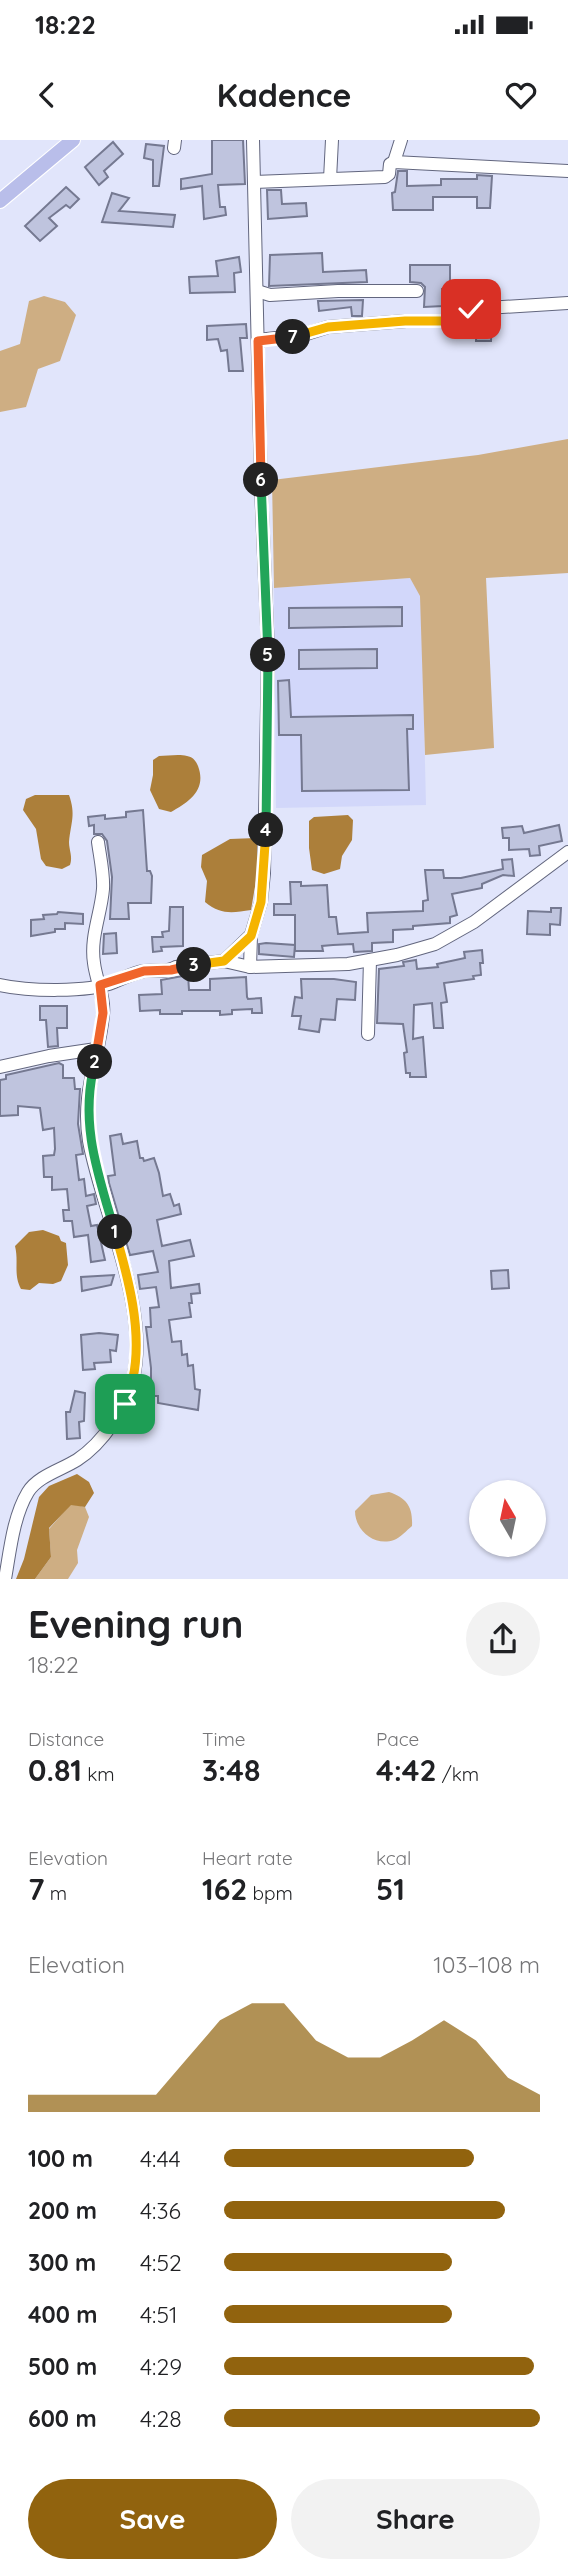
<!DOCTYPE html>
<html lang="en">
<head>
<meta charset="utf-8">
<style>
	:root { --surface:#fff; --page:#f2f2f2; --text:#202124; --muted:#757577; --accent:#91630e }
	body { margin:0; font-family:Quicksand,sans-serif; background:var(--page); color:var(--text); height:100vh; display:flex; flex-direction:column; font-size:26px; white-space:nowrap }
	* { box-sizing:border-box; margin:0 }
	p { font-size:23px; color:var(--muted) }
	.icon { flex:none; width:38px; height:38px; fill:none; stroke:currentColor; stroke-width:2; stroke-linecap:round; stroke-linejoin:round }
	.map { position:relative; height:1439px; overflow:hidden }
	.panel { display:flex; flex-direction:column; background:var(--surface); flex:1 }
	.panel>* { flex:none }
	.needle { width:46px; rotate:351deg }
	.buttons { position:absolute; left:469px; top:1340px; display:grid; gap:14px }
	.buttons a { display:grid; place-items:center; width:77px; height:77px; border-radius:50%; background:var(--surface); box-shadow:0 2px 5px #0004; font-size:35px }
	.pin { position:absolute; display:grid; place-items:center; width:60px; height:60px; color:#fff; margin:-30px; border-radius:14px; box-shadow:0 4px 10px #0006 }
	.km { position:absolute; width:35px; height:35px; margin:-18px; border-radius:50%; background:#222; color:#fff; font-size:19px; line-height:35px; text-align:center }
	.round { display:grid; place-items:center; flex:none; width:74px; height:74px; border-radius:37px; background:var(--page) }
	.overview { display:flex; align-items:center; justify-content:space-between; height:119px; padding:0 28px }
	h1 { font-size:38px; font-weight:800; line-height:52px }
	.metrics { display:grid; grid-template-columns:repeat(3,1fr); gap:10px; height:119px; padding:7px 28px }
	.metrics div { display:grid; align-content:center }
	.metrics b { font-size:30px; font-weight:800 }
	.metrics small { font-size:19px; font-weight:400 }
	.metrics p { font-size:19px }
	.chart { height:196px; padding:14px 28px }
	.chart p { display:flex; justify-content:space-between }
	.chart svg { width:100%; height:126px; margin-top:7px; fill:var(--accent); opacity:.7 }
	.action { display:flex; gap:14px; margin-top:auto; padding:14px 28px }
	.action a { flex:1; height:80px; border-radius:42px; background:var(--accent); color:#fff; font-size:28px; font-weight:800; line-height:80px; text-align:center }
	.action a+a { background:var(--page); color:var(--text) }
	ul { padding:0 28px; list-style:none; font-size:23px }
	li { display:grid; grid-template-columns:112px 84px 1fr; align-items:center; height:52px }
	li i { height:18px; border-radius:9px; background:var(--accent) }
	.status { display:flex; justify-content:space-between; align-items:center; height:49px; padding:0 35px; background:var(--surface); direction:ltr }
	.status svg { height:19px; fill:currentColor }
	header { display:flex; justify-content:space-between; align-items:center; height:91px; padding:0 28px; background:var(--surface); font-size:32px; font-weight:800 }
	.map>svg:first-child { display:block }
	.built { fill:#d2d7fa }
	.green { fill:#ceae83 }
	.water { fill:#ac7f3a }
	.building { fill:#bfc4de; stroke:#757991; stroke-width:2 }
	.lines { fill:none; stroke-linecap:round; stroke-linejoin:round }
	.minor-casing { stroke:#62667e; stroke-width:14 }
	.major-casing { stroke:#fff; stroke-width:16 }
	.minor { stroke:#fff; stroke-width:12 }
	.major { stroke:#b9beea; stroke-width:14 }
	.split-1-casing { stroke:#fff; stroke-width:14 }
	.split-2-casing { stroke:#fff; stroke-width:14 }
	.split-3-casing { stroke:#fff; stroke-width:14 }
	.split-4-casing { stroke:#fff; stroke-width:14 }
	.split-5-casing { stroke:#fff; stroke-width:14 }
	.split-6-casing { stroke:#fff; stroke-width:14 }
	.split-7-casing { stroke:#fff; stroke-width:14 }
	.split-8-casing { stroke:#fff; stroke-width:14 }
	.split-1 { stroke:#f5b400; stroke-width:9 }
	.split-2 { stroke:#22a559; stroke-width:9 }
	.split-3 { stroke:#f0652b; stroke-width:9 }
	.split-4 { stroke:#f5b400; stroke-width:9 }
	.split-5 { stroke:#22a559; stroke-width:9 }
	.split-6 { stroke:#22a559; stroke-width:9 }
	.split-7 { stroke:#f0652b; stroke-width:9 }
	.split-8 { stroke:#f5b400; stroke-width:9 }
</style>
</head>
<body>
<div class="status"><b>18:22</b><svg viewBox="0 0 49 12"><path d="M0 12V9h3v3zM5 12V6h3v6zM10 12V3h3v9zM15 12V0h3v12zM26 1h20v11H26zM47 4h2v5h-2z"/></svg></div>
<header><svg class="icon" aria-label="back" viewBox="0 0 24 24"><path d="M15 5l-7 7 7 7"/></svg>Kadence<svg class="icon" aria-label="heart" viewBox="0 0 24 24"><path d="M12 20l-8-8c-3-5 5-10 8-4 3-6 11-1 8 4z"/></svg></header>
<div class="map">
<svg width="568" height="1439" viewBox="0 0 568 1439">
	<rect width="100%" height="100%" fill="#e1e5fb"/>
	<path class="built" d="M410 438 421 456 426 665 276 668 274 448Z"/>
	<g class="green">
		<path d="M44 156 65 162 76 175 60 221 38 229 26 267 0 272V211L20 204 29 161Z"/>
		<path d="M568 299V433L486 438 494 608 425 615 420 456 410 438 274 448 272 340 478 315Z"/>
		<path d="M389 1352C407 1358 413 1367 412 1386 407 1390 400 1398 394 1400 374 1407 355 1390 355 1371L371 1355Z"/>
		<path d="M71 1364 85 1367 89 1377 77 1410 78 1423 68 1439H35L51 1417 49 1389Z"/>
	</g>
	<g class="water">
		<path d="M159 616C167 616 179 614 187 616 193 617 196 621 198 626 207 650 189 662 171 672L159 669 150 650 153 635V620Z"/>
		<path d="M35 655H69C76 675 71 682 69 702 69 710 73 717 70 725L62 729 46 726 41 719 36 689 23 670 26 659Z"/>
		<path d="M348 675 353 680 352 700 342 716 340 729 324 734 312 730 309 708V681L314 677Z"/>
		<path d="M257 698 258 729 251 770C232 773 221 775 205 762L207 741 201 727 202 715 230 699Z"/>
		<path d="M43 1090 59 1096 61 1101 66 1103 68 1125 61 1141 53 1144 39 1143 30 1150 21 1149C13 1134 19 1122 15 1106L29 1092Z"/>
		<path d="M77 1334 89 1342 94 1353 85 1367 71 1365 49 1388 51 1417 35 1439H16L24 1419 39 1357 49 1346Z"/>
	</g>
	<g class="building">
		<path d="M212 0H243L245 44 218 45 220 67H225L226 75 204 79 202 46 181 49V39L212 34Z"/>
		<path d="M113 2 123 14 104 31 108 37 99 45 85 27Z"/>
		<path d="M146 4 164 6 159 46H153V20L144 18Z"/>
		<path d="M398 31H407V46L441 45V39H477V35L492 36 490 68H477V57H433V70H393L392 53 395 52Z"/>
		<path d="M66 47 79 59 70 68 66 65 49 78 57 86 40 101 25 86Z"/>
		<path d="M267 50H281L282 64 306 63 307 76 268 79Z"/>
		<path d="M112 53 129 58 119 71 175 75 173 87 102 82Z"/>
		<path d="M322 113 323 132 366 130 367 142 269 146 270 115Z"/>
		<path d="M239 117 241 132 234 133 235 152 190 153 189 137 218 136 216 121Z"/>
		<path d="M410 125H450V149H442L443 166 424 167 425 147 421 143 410 142Z"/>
		<path d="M363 160 362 176H352L351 167 319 171 318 161Z"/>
		<path d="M477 181 492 182 491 201H476Z"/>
		<path d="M246 184 247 198H240L243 231H229L227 210 221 211 218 199 207 200V186Z"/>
		<path d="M402 467V486L289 488V468Z"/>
		<path d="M377 509V528L299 529V510Z"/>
		<path d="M289 540 291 577 413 575V589H407L409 650 302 651 301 595H279L278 541Z"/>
		<path d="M143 670 147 731H150L152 736 151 763H128L129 779H110L112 737 107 701 102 694H94V685L89 686 88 677 105 675V679L126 677V672Z"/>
		<path d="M559 685 562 701 539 706 540 715 530 716 529 709 509 710V698H503L502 688 522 686 524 693Z"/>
		<path d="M512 719 514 736 503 735 482 744V748L452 754 457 775 450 777V783L413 786V789L393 790V802L372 803V811L354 812 353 804 333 805 322 806 323 811H295V775H274V764H291L290 742H301V746L327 745 329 777H336L338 794 368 792 367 773 423 771V761L428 760 425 730H443L444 738H461L503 729 502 720Z"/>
		<path d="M170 767H183V806L161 807 162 811 153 812 152 797H163L162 792 169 791Z"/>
		<path d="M551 768H561L560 785 550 784V795L527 794 528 771 551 772Z"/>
		<path d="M58 772 83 774V784L65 783V789H55V792L31 796V780L44 779 43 775 57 774Z"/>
		<path d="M116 793 117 813 103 814 104 794Z"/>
		<path d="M266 803 295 805 294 817 259 814V804Z"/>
		<path d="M482 810 483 823H480L481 835 473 836 474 839 444 843 447 862 441 863 443 888H434L432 863 414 865 413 899 423 897 426 937H410V933H406L404 913 407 912 403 884 377 883 379 829 404 826 403 822 416 820 417 829 438 827 437 824 465 818 464 812Z"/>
		<path d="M188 835 189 850H210V839L246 837 247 857 248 859 261 858 262 873H252V869L232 870V874L220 875V871H182V874H160V870L140 871 139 855 162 854 161 840Z"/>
		<path d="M301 839H334L356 842 355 860 337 859 335 880 321 879 319 892 299 889 301 876H292L295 857 302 858Z"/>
		<path d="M40 866H67V888H57L58 906 48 907 46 880H40Z"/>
		<path d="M59 923 63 925V938H74L75 949H80L78 984 83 1014 76 1015 79 1040 84 1039 86 1056 94 1054 96 1064 87 1066 91 1086 97 1085 105 1120 91 1122 88 1095 74 1097 72 1081H64L63 1070H69L67 1049 52 1050V1037H44L43 1016 54 1015 55 1009 54 988 43 990 40 968 18 966V975L0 976V940L6 939V935Z"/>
		<path d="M121 994 123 1004 137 1001 140 1018H143L144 1021 154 1018 159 1033 163 1056 170 1054 174 1066 179 1064 181 1074 157 1080 162 1106 190 1100 194 1116 169 1121 171 1148 199 1144 200 1153 191 1154 192 1163H189L191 1177 169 1180 172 1202 181 1201 182 1215 187 1214 188 1226 193 1225 195 1249 200 1250 198 1270 158 1263V1256H151V1228L146 1187H151L150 1168 159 1167 156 1147 140 1149 138 1135 158 1132 153 1111 130 1115 109 1043 108 1036 115 1035 110 996Z"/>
		<path d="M508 1130 509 1148 492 1149 491 1131Z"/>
		<path d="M114 1135 111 1145 82 1151 81 1137Z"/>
		<path d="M99 1193 118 1195 116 1211 110 1210 111 1222 94 1223 95 1229 83 1230 81 1195Z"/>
		<path d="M75 1251 85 1253 84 1281 79 1282 80 1298 67 1299 66 1272H70Z"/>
	</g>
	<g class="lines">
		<defs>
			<g id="minor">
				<path d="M174 8 175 0"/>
				<path d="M394 22 401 0"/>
				<path d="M330 39 332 0"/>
				<path d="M254 42 385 37 389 34 390 24 394 22 568 31"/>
				<path d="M257 151 270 155 338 151H417"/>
				<path d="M258 200 303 195 328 187 406 181H453L471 169 568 163"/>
				<path d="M224 821 251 795 261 762 264 733 268 510 261 347 253 0"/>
				<path d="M250 827 251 795"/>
				<path d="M0 845C27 851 88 853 114 842 124 838 133 833 144 831 155 830 166 833 176 827L224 821 250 827 348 824 397 815 435 804 474 782 568 712"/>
				<path d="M368 894 370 820"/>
				<path d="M0 927 49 916 96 909"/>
				<path d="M5 1439C10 1411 13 1377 28 1352 38 1336 61 1330 77 1320 103 1303 125 1270 133 1239 150 1166 102 1072 89 1001 81 953 99 919 103 875 105 857 96 840 94 823 90 797 101 774 103 749 104 734 100 717 98 702"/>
			</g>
			<path id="major" d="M0 61 73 0"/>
		</defs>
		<use href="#minor" class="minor-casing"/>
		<use href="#major" class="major-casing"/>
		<use href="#minor" class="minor"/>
		<use href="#major" class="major"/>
	</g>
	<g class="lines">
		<defs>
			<path id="split-1" d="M115 1092C128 1137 143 1191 133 1238 132 1246 128 1255 125 1264"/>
			<path id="split-2" d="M95 922C79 983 98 1034 115 1092"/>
			<path id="split-3" d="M95 922 103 873 100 845 144 831 171 830 194 825"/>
			<path id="split-4" d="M194 825 224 821 251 796 261 762 266 690"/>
			<path id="split-5" d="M266 690 268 515"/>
			<path id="split-6" d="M261 340 268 515"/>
			<path id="split-7" d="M261 340 258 201 293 197"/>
			<path id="split-8" d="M293 197 328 187 405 181H453L471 169"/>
		</defs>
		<use href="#split-1" class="split-1-casing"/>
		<use href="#split-2" class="split-2-casing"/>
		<use href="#split-3" class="split-3-casing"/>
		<use href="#split-4" class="split-4-casing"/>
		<use href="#split-5" class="split-5-casing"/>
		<use href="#split-6" class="split-6-casing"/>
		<use href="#split-7" class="split-7-casing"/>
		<use href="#split-8" class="split-8-casing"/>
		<use href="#split-1" class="split-1"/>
		<use href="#split-2" class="split-2"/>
		<use href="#split-3" class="split-3"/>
		<use href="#split-4" class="split-4"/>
		<use href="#split-5" class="split-5"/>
		<use href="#split-6" class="split-6"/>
		<use href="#split-7" class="split-7"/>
		<use href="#split-8" class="split-8"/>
	</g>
</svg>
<div class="buttons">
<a><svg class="needle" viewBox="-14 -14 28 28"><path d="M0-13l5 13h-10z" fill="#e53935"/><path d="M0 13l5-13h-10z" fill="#757577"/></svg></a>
</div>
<div class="pin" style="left:125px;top:1264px;background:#1e9e55"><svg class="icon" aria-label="arrive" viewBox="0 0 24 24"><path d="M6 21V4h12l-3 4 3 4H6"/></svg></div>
<div class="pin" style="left:471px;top:169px;background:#d93025"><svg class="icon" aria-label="check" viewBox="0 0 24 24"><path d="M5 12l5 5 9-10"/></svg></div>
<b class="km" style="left:115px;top:1092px">1</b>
<b class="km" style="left:95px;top:922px">2</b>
<b class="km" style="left:194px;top:825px">3</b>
<b class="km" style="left:266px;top:690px">4</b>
<b class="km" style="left:268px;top:515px">5</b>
<b class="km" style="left:261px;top:340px">6</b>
<b class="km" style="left:293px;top:197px">7</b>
</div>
<section class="panel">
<div class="overview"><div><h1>Evening run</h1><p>18:22</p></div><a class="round"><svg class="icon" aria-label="share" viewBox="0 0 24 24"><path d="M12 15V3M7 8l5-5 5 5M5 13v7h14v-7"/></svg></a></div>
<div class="metrics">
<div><p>Distance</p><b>0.81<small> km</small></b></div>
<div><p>Time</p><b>3:48</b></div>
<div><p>Pace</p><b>4:42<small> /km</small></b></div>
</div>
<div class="metrics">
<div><p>Elevation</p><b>7<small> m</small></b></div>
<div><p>Heart rate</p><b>162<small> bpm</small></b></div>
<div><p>kcal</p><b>51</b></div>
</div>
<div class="chart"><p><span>Elevation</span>103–108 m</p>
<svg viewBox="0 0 160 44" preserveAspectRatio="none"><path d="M0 44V38L10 38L20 38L30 38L40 38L50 25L60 12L70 6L80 6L90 19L100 25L110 25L120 19L130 12L140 19L150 32L160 38V44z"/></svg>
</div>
<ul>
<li><b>100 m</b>4:44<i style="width:79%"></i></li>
<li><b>200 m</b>4:36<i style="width:89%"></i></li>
<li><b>300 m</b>4:52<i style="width:72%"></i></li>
<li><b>400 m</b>4:51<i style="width:72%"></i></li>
<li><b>500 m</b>4:29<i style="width:98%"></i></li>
<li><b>600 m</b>4:28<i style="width:100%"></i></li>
</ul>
<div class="action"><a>Save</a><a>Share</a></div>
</section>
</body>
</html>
